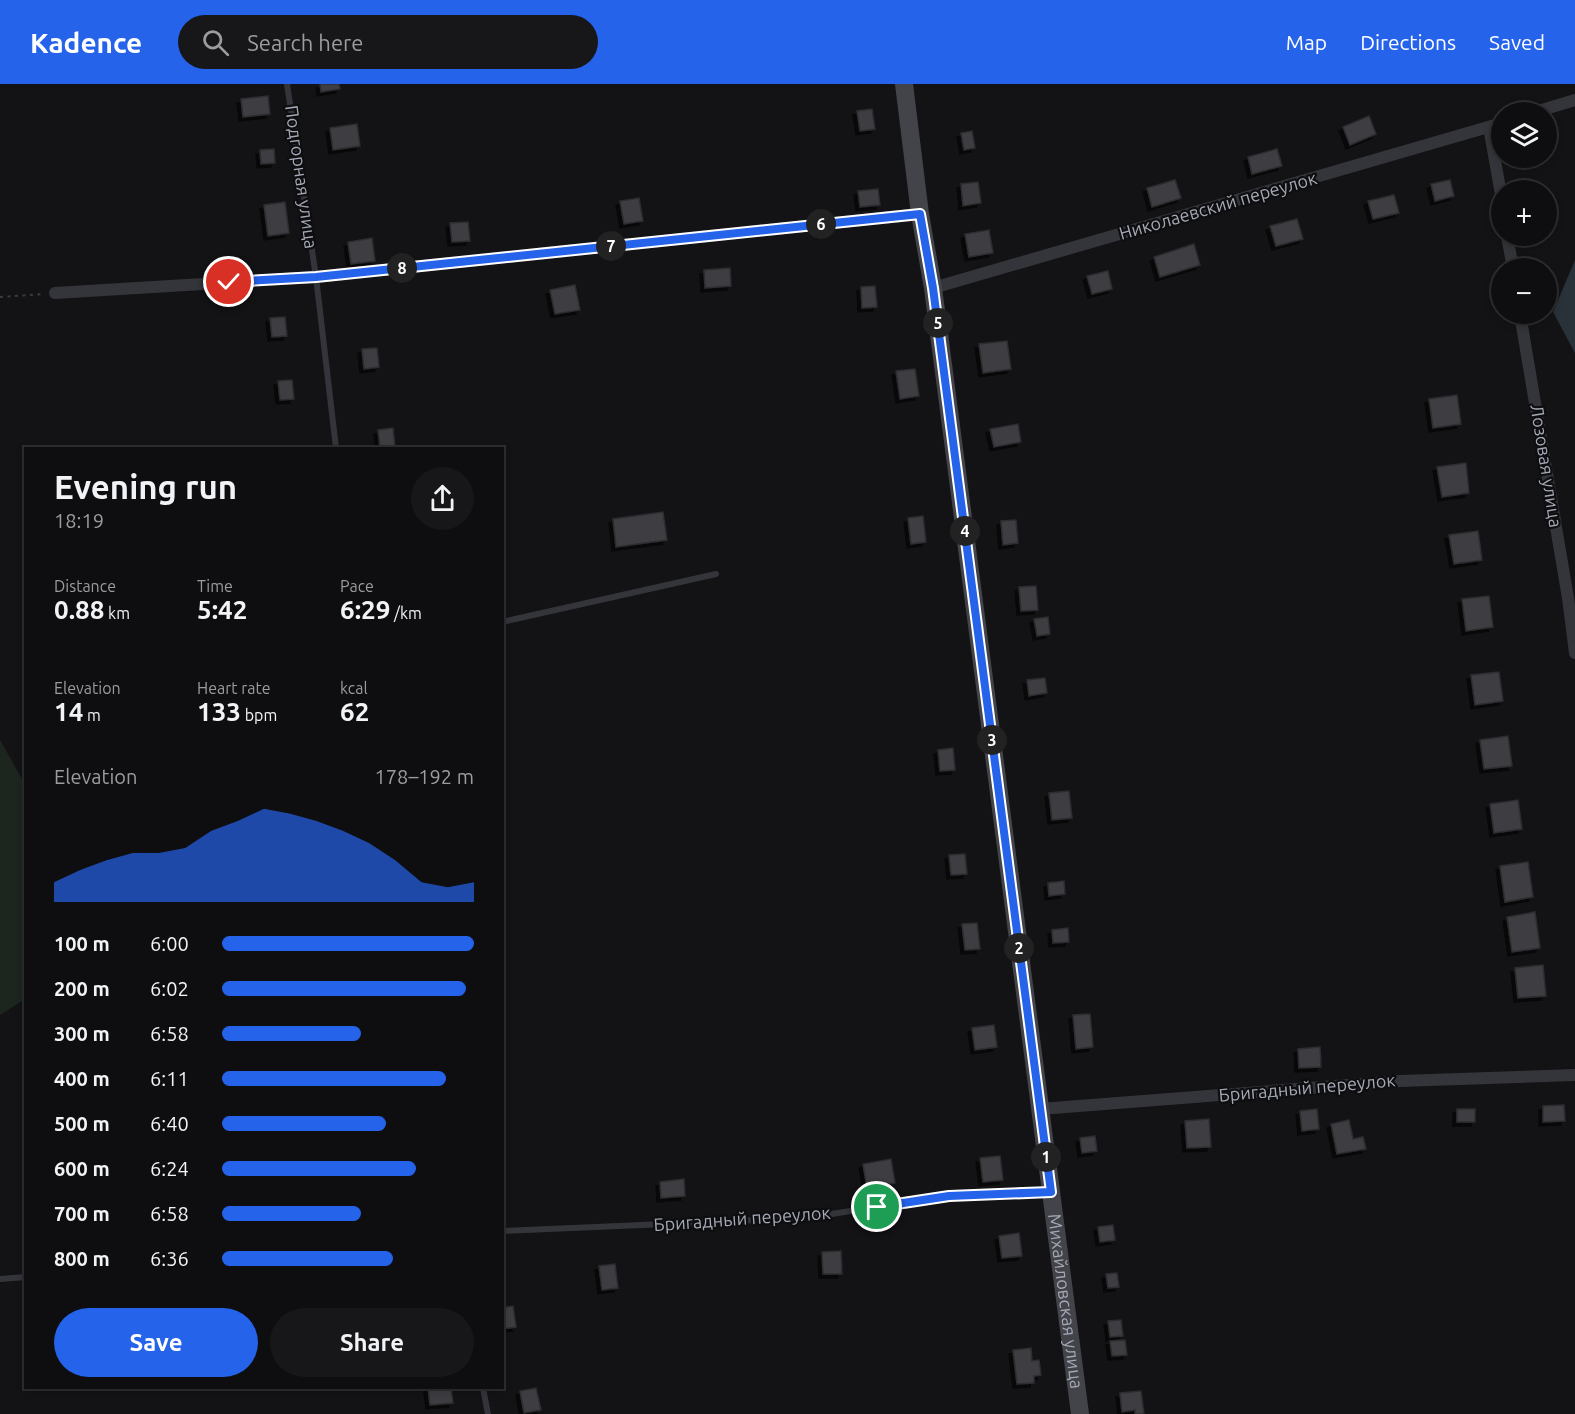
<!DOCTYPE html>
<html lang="en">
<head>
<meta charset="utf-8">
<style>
	:root { --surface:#0e0e10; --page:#171719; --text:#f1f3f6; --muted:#9b9c9f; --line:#2e2e30; --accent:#2563eb }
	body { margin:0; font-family:Ubuntu,sans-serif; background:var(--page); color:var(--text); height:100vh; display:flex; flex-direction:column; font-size:22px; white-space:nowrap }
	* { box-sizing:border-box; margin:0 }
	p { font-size:20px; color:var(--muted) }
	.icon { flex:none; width:33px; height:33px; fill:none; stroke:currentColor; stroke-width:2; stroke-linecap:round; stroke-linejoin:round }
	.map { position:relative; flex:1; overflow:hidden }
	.drawer { position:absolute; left:24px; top:363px; width:480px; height:942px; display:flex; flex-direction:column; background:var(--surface); border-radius:0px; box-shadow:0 3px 9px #0003,0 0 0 2px var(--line) }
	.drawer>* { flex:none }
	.tools { position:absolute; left:1491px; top:18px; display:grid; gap:12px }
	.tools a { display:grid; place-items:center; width:66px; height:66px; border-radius:50%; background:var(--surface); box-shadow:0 3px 9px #0003,0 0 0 2px var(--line); font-size:30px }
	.pin { position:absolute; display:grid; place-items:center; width:51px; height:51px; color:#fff; margin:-26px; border:3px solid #fff; border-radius:50%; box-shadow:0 2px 6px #0007 }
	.km { position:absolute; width:30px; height:30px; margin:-15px; border-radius:50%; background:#222; color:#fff; font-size:16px; line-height:30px; text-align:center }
	.round { display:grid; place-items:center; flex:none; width:63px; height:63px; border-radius:32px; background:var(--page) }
	.headline { display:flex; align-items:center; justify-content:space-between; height:102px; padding:0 30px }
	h1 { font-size:33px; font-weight:700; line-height:45px }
	.figures { display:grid; grid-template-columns:repeat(3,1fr); gap:9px; height:102px; padding:6px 30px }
	.figures div { display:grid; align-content:center }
	.figures b { font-size:26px; font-weight:700 }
	.figures small { font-size:16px; font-weight:400 }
	.figures p { font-size:16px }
	.chart { height:168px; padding:12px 30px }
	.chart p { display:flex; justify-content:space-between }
	.chart svg { width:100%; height:108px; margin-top:6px; fill:var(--accent); opacity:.7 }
	.action { display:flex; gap:12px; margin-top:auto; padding:12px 30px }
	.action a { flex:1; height:69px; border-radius:36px; background:var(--accent); color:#fff; font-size:24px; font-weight:700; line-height:69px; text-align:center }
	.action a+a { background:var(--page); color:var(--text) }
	ul { padding:0 30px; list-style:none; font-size:20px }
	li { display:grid; grid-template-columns:96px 72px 1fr; align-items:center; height:45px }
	li i { height:15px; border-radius:8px; background:var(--accent) }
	header { display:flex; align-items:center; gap:36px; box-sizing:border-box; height:84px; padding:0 30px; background:var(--accent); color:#fff }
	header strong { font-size:28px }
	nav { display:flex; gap:33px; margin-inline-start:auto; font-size:21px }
	.search { width:420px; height:54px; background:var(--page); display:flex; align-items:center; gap:15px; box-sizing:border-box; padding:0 21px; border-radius:33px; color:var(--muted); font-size:22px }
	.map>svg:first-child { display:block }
	.green { fill:#1d251f }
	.water { fill:#293139 }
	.building { fill:#3d3e42; stroke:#2d2d31; stroke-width:1.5; filter:url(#shadow) }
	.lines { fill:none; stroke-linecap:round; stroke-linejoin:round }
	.path { stroke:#3a3c41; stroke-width:2; stroke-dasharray:3 4.5; stroke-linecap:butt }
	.lane { stroke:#34353a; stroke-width:6 }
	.street { stroke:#34353a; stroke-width:12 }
	.secondary { stroke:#42444a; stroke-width:18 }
	.route-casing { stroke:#fff; stroke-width:12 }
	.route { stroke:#2563eb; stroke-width:8 }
	.labels { text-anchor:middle; stroke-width:4.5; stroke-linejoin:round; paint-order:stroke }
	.street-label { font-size:18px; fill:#a5a9b6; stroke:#0e0e10 }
</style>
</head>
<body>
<header>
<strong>Kadence</strong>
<div class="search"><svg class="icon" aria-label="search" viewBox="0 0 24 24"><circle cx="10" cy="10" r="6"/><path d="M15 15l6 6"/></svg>Search here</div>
<nav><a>Map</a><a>Directions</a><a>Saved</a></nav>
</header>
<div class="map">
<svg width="1575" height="1330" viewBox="0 0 1575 1330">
	<defs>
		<filter id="shadow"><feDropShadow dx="-4" dy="4" stdDeviation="0" flood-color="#0009"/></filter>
	</defs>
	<rect width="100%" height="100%" fill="#131315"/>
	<path class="green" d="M0 656 25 700V915L0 931Z"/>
	<path class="water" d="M1575 176V269L1553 228Z"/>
	<g class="building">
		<path d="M320 0H339L340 5 321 8Z"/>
		<path d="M268 12 270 30 243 33 241 15Z"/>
		<path d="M872 25 875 45 860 47 857 27Z"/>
		<path d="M1369 32 1376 50 1350 61 1343 43Z"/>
		<path d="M357 40 360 62 333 66 330 44Z"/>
		<path d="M972 47 975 64 964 66 961 49Z"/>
		<path d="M274 65 275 79 261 80 260 66Z"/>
		<path d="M1277 65 1282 82 1252 90 1248 73Z"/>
		<path d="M1175 96 1181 114 1152 123 1147 104Z"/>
		<path d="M1450 96 1454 112 1435 117 1431 100Z"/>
		<path d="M978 98 981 119 963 122 961 100Z"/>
		<path d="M878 105 880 121 860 123 858 107Z"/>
		<path d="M1394 111 1399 129 1373 135 1368 117Z"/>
		<path d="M639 114 643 137 624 140 620 117Z"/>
		<path d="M285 118 289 149 268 152 264 121Z"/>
		<path d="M1297 135 1303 155 1276 162 1270 142Z"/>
		<path d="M468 138 470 157 452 158 450 139Z"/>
		<path d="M989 146 993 169 969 173 965 150Z"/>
		<path d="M372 154 375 177 351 180 348 158Z"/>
		<path d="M1194 160 1200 181 1160 193 1154 173Z"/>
		<path d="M730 184 731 202 705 204 704 186Z"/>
		<path d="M1108 187 1112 205 1092 210 1087 192Z"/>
		<path d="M575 201 580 226 555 230 550 206Z"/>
		<path d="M875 202 877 223 862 224 861 203Z"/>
		<path d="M285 233 287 252 272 253 270 234Z"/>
		<path d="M1007 257 1011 285 983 289 979 260Z"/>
		<path d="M377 264 379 283 364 285 362 265Z"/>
		<path d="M915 285 919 312 900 315 896 287Z"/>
		<path d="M292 296 294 315 280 316 278 297Z"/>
		<path d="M1457 311 1461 340 1433 344 1429 315Z"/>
		<path d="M1018 340 1021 358 994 363 990 345Z"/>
		<path d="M393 344 395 364H380L378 346Z"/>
		<path d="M1466 379 1469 409 1442 413 1437 383Z"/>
		<path d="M663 428 667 456 616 463 613 435Z"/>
		<path d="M923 432 926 458 911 460 908 434Z"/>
		<path d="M1016 436 1018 459 1003 461 1001 437Z"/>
		<path d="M1478 447 1482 476 1454 480 1449 451Z"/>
		<path d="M1036 502 1038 526 1021 527 1019 503Z"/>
		<path d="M1489 512 1493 543 1466 547 1462 515Z"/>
		<path d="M1048 533 1050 550 1037 552 1034 535Z"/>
		<path d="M1499 588 1503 617 1475 621 1471 591Z"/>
		<path d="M1045 594 1047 609 1029 612 1027 596Z"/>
		<path d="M1508 652 1512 682 1484 685 1480 656Z"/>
		<path d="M953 664 955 686 940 687 938 666Z"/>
		<path d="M1069 707 1072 734 1052 736 1049 709Z"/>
		<path d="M1518 716 1522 745 1494 749 1490 720Z"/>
		<path d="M965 770 967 790 951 791 949 771Z"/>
		<path d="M1528 778 1533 813 1505 818 1500 782Z"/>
		<path d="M1064 797 1065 810 1049 812 1048 799Z"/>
		<path d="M1535 828 1540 864 1512 868 1507 833Z"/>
		<path d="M977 839 980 865 965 866 962 840Z"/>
		<path d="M1068 844 1069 858 1053 859 1052 846Z"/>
		<path d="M1543 881 1546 912 1518 914 1515 884Z"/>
		<path d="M1090 930 1093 963 1076 965 1073 931Z"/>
		<path d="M994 941 997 963 975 966 972 944Z"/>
		<path d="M1320 963 1321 983 1299 984 1298 965Z"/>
		<path d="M1564 1021 1565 1037 1543 1038V1022Z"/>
		<path d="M1317 1025 1319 1045 1302 1047 1300 1027Z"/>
		<rect x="1457" y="1025" width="18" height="13"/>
		<path d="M1209 1035 1211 1063 1187 1064 1185 1037Z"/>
		<path d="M1349 1036 1353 1055 1363 1053 1366 1065 1337 1070 1331 1040Z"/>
		<path d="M1095 1052 1097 1067 1082 1069 1080 1054Z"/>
		<path d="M1000 1072 1003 1096 983 1098 980 1074Z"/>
		<path d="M891 1075 895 1099 867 1104 863 1080Z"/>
		<path d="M684 1095 685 1112 661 1114 660 1098Z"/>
		<path d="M1113 1141 1115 1156 1100 1158 1098 1143Z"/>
		<path d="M1019 1149 1022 1172 1002 1174 999 1152Z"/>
		<path d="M841 1167 842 1190H823L822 1168Z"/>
		<path d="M615 1180 618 1204 602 1206 599 1182Z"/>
		<path d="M1117 1189 1119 1203 1108 1204 1106 1190Z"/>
		<path d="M513 1222 516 1243 502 1245V1224Z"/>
		<path d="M1121 1236 1123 1252 1110 1253 1108 1237Z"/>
		<path d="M1125 1256 1127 1271 1112 1272 1110 1257Z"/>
		<path d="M1031 1264 1032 1277 1039 1276 1041 1291 1034 1292V1299L1017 1300 1013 1266Z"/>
		<path d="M428 1304H451L453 1319 430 1321Z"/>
		<path d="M536 1304 541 1326 524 1329 520 1307Z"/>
		<path d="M1141 1307 1144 1330H1135V1326L1122 1328 1120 1309Z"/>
	</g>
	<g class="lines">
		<path class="path" d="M0 213 43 210"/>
		<g class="lane">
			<path d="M287 0 316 193 336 364"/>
			<path d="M502 538 716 490"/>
			<path d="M502 1147 805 1134 949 1112 1048 1108"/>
			<path d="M0 1195 26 1193"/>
			<path d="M483 1304 488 1330"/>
		</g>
		<g class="street">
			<path d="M1535 28 1575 16"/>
			<path d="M1489 43 1502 116"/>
			<path d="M1507 152 1513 184"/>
			<path d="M933 204 1502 39"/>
			<path d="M55 209 316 193 920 130"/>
			<path d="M1520 230 1568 514 1575 569"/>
			<path d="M1040 1025 1400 997 1575 991"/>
		</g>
		<path class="secondary" id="s1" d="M904 0 920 130 933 204 1080 1330"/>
	</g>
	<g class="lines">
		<defs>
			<path id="route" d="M229 198 316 193 920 130 933 204 1051 1108 949 1112 877 1123"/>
		</defs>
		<use href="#route" class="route-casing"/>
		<use href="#route" class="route"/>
	</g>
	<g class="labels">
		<g class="street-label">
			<text transform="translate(301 93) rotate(82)" y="6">Подгорная улица</text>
			<text transform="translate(1218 122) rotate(-16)" y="6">Николаевский переулок</text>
			<text transform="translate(1546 382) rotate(81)" y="6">Лозовая улица</text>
			<text transform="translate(1307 1004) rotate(-5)" y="6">Бригадный переулок</text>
			<text transform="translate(742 1135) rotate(-4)" y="6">Бригадный переулок</text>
			<text dy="6" stroke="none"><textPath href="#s1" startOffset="1228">Михайловская улица</textPath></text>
		</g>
	</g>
</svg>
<div class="tools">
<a><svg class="icon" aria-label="layers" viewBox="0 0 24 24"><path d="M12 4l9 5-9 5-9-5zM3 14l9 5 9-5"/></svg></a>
<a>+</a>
<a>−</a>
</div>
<div class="pin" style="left:877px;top:1123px;background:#1e9e55"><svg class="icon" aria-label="arrive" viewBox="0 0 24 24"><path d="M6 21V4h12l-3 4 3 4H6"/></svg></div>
<div class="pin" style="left:229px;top:198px;background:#d93025"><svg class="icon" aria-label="check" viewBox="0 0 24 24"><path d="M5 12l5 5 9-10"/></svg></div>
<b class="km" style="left:1046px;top:1073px">1</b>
<b class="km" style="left:1019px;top:864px">2</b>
<b class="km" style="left:992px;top:656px">3</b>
<b class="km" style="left:965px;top:447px">4</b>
<b class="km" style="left:938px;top:239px">5</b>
<b class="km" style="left:821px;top:140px">6</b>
<b class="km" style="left:611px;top:162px">7</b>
<b class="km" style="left:402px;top:184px">8</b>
<section class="drawer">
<div class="headline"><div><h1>Evening run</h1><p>18:19</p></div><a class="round"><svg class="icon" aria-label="share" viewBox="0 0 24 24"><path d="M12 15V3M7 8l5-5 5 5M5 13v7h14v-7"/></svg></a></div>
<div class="figures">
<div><p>Distance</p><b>0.88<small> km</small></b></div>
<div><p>Time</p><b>5:42</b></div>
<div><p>Pace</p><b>6:29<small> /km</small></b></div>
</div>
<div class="figures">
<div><p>Elevation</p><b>14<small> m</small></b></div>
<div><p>Heart rate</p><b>133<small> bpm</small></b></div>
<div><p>kcal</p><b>62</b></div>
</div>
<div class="chart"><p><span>Elevation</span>178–192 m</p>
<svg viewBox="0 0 160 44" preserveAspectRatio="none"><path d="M0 44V36L10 31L20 27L30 24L40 24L50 22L60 15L70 11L80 6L90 8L100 11L110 15L120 20L130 27L140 36L150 38L160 36V44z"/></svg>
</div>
<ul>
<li><b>100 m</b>6:00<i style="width:100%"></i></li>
<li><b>200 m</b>6:02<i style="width:97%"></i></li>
<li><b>300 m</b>6:58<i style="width:55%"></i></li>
<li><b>400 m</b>6:11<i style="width:89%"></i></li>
<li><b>500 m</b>6:40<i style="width:65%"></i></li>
<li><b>600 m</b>6:24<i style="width:77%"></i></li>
<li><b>700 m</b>6:58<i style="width:55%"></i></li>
<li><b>800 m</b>6:36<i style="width:68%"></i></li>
</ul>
<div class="action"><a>Save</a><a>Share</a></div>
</section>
</div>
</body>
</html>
